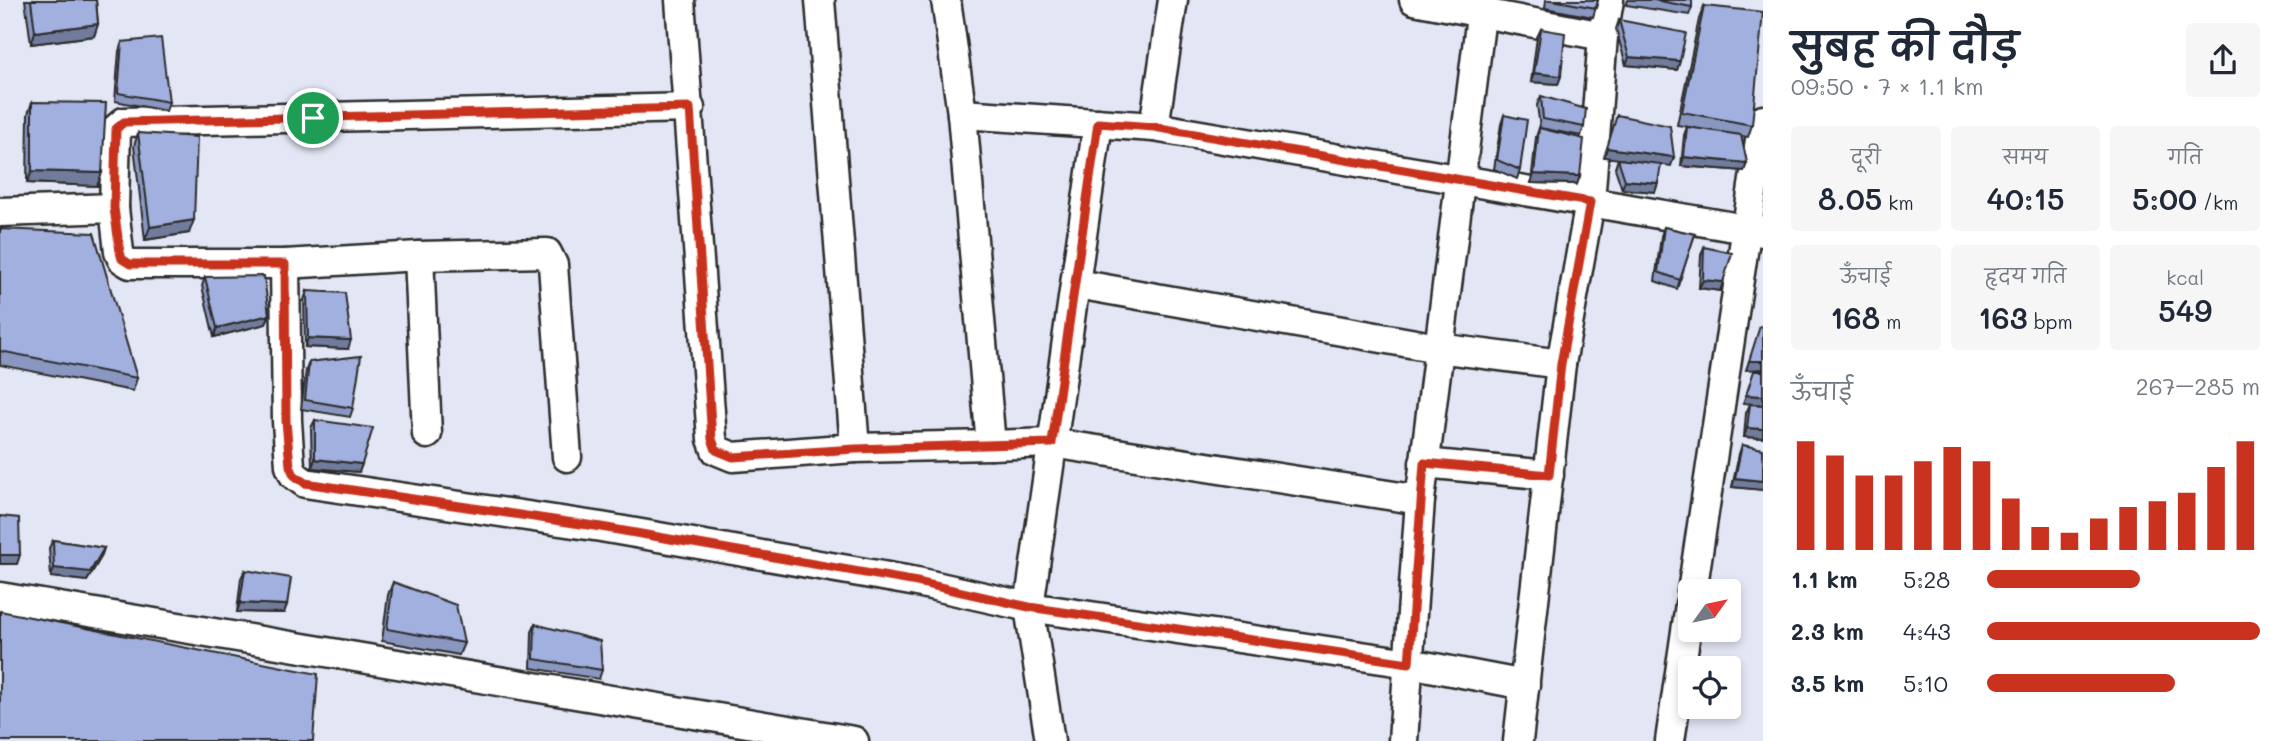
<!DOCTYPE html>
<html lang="hi">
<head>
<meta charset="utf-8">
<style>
	:root { --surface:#fff; --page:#f6f6f7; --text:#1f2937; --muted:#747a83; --accent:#c8321e }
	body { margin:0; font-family:Mali,"Playpen Sans Deva",sans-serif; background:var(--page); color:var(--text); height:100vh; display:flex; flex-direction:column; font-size:26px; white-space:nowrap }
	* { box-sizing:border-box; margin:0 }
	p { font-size:23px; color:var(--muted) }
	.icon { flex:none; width:38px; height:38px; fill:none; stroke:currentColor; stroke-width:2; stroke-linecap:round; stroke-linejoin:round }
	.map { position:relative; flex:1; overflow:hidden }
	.panel { display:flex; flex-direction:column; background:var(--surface); width:525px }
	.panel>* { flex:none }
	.needle { width:46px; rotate:57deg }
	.controls { position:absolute; left:1678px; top:579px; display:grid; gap:14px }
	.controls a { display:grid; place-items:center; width:63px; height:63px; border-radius:7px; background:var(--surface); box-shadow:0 4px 10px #0003; font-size:35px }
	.pin { position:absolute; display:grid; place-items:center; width:60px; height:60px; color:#fff; margin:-30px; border:4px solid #fff; border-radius:50%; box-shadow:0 2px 7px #0007 }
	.round { display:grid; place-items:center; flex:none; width:74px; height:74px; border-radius:7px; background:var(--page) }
	.headline { display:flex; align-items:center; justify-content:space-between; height:119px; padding:0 28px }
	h1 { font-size:38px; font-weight:600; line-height:52px }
	.metrics { display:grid; grid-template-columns:repeat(3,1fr); gap:10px; height:119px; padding:7px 28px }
	.metrics div { display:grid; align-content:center; border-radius:7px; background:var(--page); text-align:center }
	.metrics b { font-size:30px; font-weight:600 }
	.metrics small { font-size:19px; font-weight:400 }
	.metrics p { font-size:19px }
	.chart { height:196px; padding:14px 28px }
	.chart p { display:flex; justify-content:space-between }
	.chart svg { width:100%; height:126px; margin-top:7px; stroke:var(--accent); stroke-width:6 }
	ul { padding:0 28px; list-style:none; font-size:23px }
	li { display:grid; grid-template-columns:112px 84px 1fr; align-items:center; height:52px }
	li i { height:18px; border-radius:9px; background:var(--accent) }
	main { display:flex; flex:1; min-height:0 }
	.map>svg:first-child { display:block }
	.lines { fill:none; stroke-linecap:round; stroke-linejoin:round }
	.minor-casing { stroke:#2b2b2b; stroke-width:33 }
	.minor { stroke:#fff; stroke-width:28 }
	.wall { fill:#8a97c0; stroke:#2b2b2b; stroke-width:2 }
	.shaded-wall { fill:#717b9c; stroke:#2b2b2b; stroke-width:2 }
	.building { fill:#a1b0df; stroke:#2b2b2b; stroke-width:2 }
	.route-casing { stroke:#fff; stroke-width:14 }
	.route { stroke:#c8321e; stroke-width:9 }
</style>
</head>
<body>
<main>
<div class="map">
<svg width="1763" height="741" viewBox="0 0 1763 741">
	<rect width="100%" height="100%" fill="#e3e7f5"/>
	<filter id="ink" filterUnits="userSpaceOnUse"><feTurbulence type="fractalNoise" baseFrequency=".0143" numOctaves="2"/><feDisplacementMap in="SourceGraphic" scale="14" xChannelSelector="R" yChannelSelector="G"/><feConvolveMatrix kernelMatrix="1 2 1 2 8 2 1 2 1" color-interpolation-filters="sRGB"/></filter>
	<g filter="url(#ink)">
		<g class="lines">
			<defs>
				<g id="minor">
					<path d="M680 0 712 439 716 450 733 457 855 448 991 445 962 114 946 0"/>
					<path d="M820 0 855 448"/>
					<path d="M1414 0 1603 36 1590 202 1561 364 1518 741"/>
					<path d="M1603 36 1609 0"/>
					<path d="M962 114 1154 127 1763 232"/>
					<path d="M1154 127 1173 0"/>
					<path d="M114 208 119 252 122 259 130 264H285L287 421 290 466 294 475 305 483 601 527 917 582 1029 607 1409 663 1525 685"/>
					<path d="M0 212 114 208 116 129 124 122 690 108"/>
					<path d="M419 256 427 434"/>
					<path d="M285 264 419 256 547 253 553 265 567 457"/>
					<path d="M1077 284 1438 348 1561 364"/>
					<path d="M991 445 1052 443 1420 500 1483 0"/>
					<path d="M1424 463 1549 475"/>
					<path d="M1692 592 1763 120"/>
					<path d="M0 597 854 741"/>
					<path d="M1050 741 1029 607 1098 123"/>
					<path d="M1403 741 1420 500"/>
					<path d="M1670 741 1690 604"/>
				</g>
			</defs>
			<use href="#minor" class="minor-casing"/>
			<use href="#minor" class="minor"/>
		</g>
		<g class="wall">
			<path d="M25 0H96L98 24 94 36 31 44Z"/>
			<path d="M1546 0H1598L1593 17 1545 8Z"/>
			<path d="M1628 0H1692V7L1689 15 1626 5Z"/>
			<path d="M1704 6 1752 125 1748 137 1741 136 1747 163 1744 171 1681 166 1684 135 1687 127 1695 128 1677 125 1699 19Z"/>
			<path d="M1619 20 1680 61 1677 70 1626 65 1616 29Z"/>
			<path d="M1541 29 1561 76 1558 84 1531 82 1537 37Z"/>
			<path d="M122 42 169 102 166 111 115 101 119 51Z"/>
			<path d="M1541 96 1584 127 1581 136 1540 128 1537 105Z"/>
			<path d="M32 102 97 186 27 183 28 114Z"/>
			<path d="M1504 115 1520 170 1517 179 1494 169 1501 124Z"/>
			<path d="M1539 128 1580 176 1577 184 1531 183 1536 137Z"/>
			<path d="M138 133 189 233 145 240 134 146Z"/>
			<path d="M1618 159 1658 183 1655 192 1622 189 1615 168Z"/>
			<path d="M1664 227 1695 234 1677 289 1655 281 1661 236Z"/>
			<path d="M0 229 137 378 133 391 0 365Z"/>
			<path d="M1704 247 1720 291 1699 288 1701 255Z"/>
			<path d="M205 277 269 315 266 324 214 337 202 286Z"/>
			<path d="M307 291 348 349 305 347 304 300Z"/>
			<path d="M309 362 353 408 350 417 301 409 306 370Z"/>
			<path d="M1750 404 1763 405V438L1744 437 1746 413Z"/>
			<path d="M315 420 362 464 359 472 312 468 311 428Z"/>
			<path d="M1742 445 1763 449V490L1732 487 1739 454Z"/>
			<path d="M53 540 104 548 101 557 87 581 51 577 49 548Z"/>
			<path d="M245 570 284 613 237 612 241 578Z"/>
			<path d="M393 582 464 643 459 655 382 641 388 595Z"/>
			<path d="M535 624 602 670 599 679 531 668 532 632Z"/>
		</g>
		<g class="shaded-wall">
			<path d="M98 24 94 36 31 44 35 32Z"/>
			<path d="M1629 57 1680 61 1677 70 1626 65Z"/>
			<path d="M1534 73 1561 76 1558 84 1531 82Z"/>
			<path d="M1607 148 1674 157 1671 166 1604 157Z"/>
			<path d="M1684 157 1747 163 1744 171 1681 166Z"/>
			<path d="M32 171 102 173 97 186 27 183Z"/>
			<path d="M1534 174 1580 176 1577 184 1531 183Z"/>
			<path d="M1625 180 1658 183 1655 192 1622 189Z"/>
			<path d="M194 220 189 233 145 240 150 227Z"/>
			<path d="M1703 280 1723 282 1720 291 1699 288Z"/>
			<path d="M269 315 266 324 214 337 217 328Z"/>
			<path d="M308 338 351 340 348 349 305 347Z"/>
			<path d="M1749 361H1763V369L1746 370Z"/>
			<path d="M1746 395 1763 396V405L1743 403Z"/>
			<path d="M1747 428 1763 429V438L1744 437Z"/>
			<path d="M315 459 362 464 359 472 312 468Z"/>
			<path d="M1735 478 1763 481V490L1732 487Z"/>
			<path d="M104 548 101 557 87 581 51 577 54 568Z"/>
			<path d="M0 555H20L17 564H0Z"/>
			<path d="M240 603 287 605 284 613 237 612Z"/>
		</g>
		<g class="building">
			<path d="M31 0H96L98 24 35 32Z"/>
			<path d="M1552 0H1598L1596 8Z"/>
			<path d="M1654 0H1692V7Z"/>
			<path d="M1704 6 1763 12 1752 125 1682 112Z"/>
			<path d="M1619 20 1686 33 1680 61 1629 57Z"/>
			<path d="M1541 29 1565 33 1561 76 1534 73Z"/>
			<path d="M161 38 169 102 118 93 122 42Z"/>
			<path d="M1541 96 1586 109 1584 127 1543 119Z"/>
			<path d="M32 102 106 103 102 173 32 171Z"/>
			<path d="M1504 115 1527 120 1520 170 1497 160Z"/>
			<path d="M1617 115 1670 126 1674 157 1607 148Z"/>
			<path d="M1687 127 1741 135 1747 163 1684 157Z"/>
			<path d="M1539 128 1584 139 1580 176 1534 174Z"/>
			<path d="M138 133 197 137 194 220 150 227Z"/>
			<path d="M1618 159 1661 164 1658 183 1625 180Z"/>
			<path d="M1664 227 1695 234 1680 280 1658 272Z"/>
			<path d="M0 229 94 233 137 378 0 351Z"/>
			<path d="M1704 247 1732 253 1723 282 1703 280Z"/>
			<path d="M264 276 269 315 217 328 205 277Z"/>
			<path d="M307 291 345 293 351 340 308 338Z"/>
			<path d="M1760 326 1763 327V361H1749Z"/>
			<path d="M361 356 353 408 305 400 309 362Z"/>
			<path d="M1754 371H1763V396L1746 395Z"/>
			<path d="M1750 404 1763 405V429L1747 428Z"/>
			<path d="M315 420 373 428 362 464 315 459Z"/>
			<path d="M1742 445 1763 449V481L1735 478Z"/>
			<path d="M0 516 19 518 20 555H0Z"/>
			<path d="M53 540 104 548 90 572 54 568Z"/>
			<path d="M245 570 291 578 287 605 240 603Z"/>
			<path d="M393 582 456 605 464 643 387 629Z"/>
			<path d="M0 611 318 674 313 741H0Z"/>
			<path d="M535 624 600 641 602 670 534 659Z"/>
		</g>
	</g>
	<g class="lines" filter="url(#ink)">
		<defs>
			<path id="route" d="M690 108 712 439 716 450 733 457 855 449 1052 443 1098 123 1154 127 1590 202 1561 364 1549 475 1424 463 1409 663 1029 607 917 582 601 527 305 483 294 475 290 466 286 421 285 264H130L122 259 120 252 114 208 116 129 124 122Z"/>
		</defs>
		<use href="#route" class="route-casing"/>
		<use href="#route" class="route"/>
	</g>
</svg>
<div class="controls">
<a><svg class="needle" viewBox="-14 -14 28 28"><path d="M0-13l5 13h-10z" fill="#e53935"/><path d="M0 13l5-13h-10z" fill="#747a83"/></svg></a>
<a><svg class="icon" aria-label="locate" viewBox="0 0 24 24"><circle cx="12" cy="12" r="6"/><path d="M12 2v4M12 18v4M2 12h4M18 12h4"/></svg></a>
</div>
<div class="pin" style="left:313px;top:118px;background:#1e9e55"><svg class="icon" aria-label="arrive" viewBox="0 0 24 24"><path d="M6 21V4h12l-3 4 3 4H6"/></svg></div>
</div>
<section class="panel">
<div class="headline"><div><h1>सुबह की दौड़</h1><p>09:50 · 7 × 1.1 km</p></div><a class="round"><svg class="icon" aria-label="share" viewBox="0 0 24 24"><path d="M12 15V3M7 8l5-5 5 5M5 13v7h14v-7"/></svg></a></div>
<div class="metrics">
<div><p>दूरी</p><b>8.05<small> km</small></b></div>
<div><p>समय</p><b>40:15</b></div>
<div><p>गति</p><b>5:00<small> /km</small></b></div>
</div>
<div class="metrics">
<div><p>ऊँचाई</p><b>168<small> m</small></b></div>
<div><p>हृदय गति</p><b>163<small> bpm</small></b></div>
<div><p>kcal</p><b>549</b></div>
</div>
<div class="chart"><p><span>ऊँचाई</span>267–285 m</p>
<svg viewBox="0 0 160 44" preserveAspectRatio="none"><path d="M5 44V6M15 44V11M25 44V18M35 44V18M45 44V13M55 44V8M65 44V13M75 44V26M85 44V36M95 44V38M105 44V33M115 44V29M125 44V27M135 44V24M145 44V15M155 44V6"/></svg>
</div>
<ul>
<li><b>1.1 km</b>5:28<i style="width:56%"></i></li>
<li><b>2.3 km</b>4:43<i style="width:100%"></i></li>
<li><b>3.5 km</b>5:10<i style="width:69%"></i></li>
</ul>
</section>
</main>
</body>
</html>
